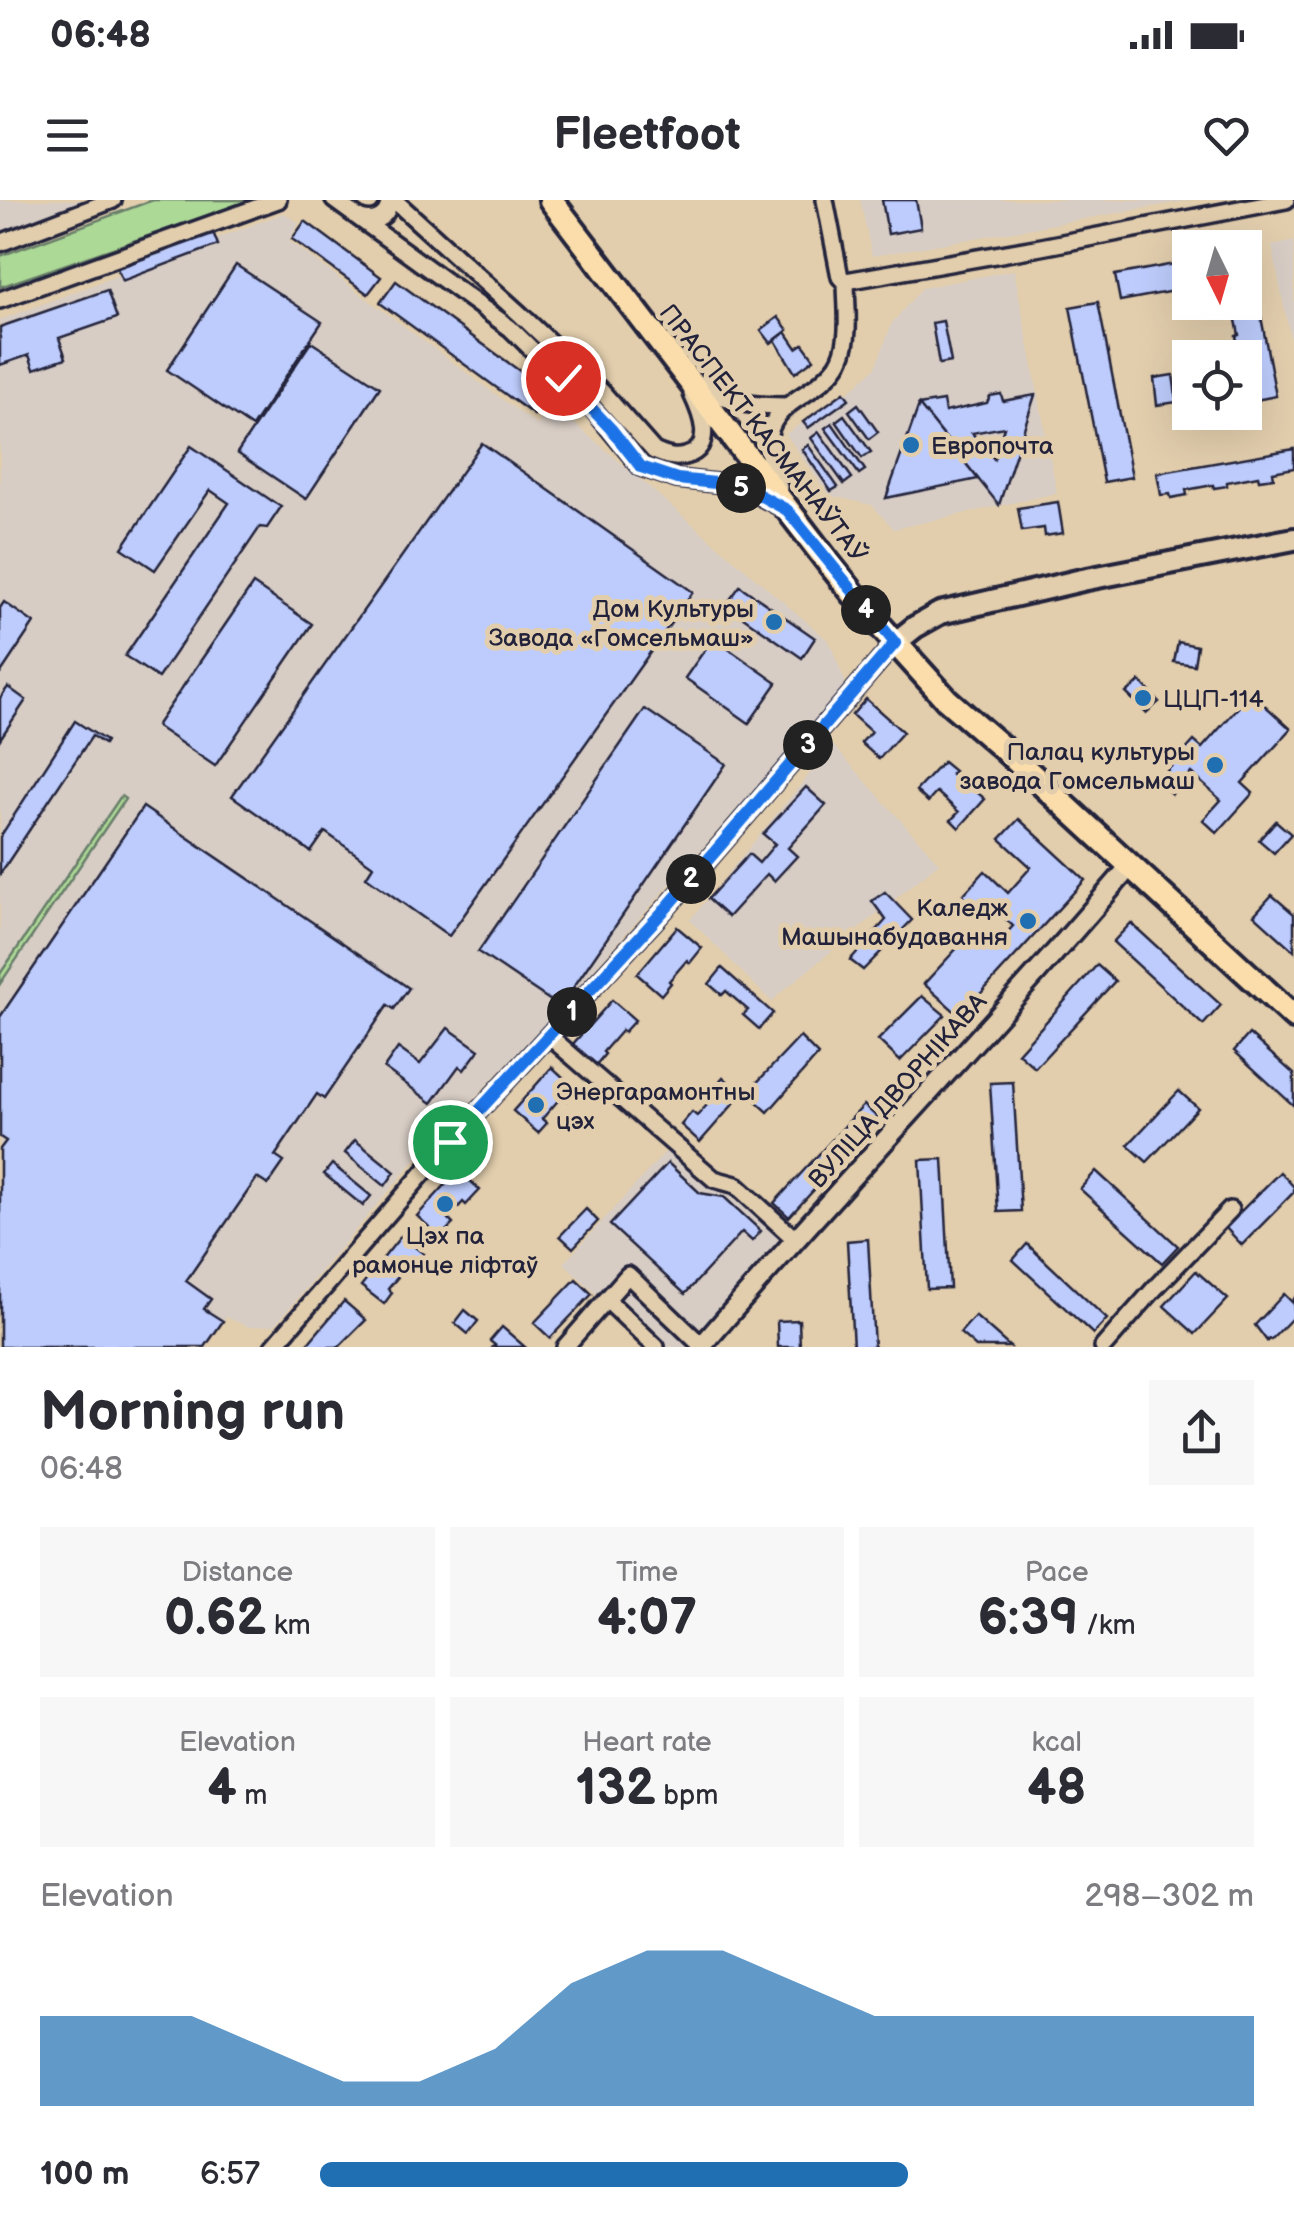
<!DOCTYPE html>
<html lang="en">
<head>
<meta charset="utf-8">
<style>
	:root { --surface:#fff; --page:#f7f7f7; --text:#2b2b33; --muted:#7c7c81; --accent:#1f6fb2 }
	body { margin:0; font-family:"Balsamiq Sans",sans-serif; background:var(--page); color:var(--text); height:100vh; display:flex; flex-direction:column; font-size:38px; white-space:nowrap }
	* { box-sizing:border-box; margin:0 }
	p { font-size:32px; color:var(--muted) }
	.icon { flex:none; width:55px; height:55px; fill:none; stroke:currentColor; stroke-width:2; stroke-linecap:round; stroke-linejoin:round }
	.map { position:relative; height:1147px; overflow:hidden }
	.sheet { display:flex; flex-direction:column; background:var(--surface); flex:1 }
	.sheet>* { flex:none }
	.needle { width:65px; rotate:175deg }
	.tools { position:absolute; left:1172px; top:30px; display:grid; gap:20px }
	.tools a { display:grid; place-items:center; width:90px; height:90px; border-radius:0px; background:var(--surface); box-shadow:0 10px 40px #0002; font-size:50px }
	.pin { position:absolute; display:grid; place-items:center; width:85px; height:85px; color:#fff; margin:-42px; border:5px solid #fff; border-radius:50%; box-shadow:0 2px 10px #0007 }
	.km { position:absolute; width:50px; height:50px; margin:-25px; border-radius:50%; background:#222; color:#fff; font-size:28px; line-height:50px; text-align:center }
	.round { display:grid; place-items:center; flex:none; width:105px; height:105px; border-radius:0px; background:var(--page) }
	.head { display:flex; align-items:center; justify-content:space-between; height:170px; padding:0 40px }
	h1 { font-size:55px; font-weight:800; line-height:75px }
	.metrics { display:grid; grid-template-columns:repeat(3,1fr); gap:15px; height:170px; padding:10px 40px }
	.metrics div { display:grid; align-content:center; border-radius:0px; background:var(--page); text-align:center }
	.metrics b { font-size:50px; font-weight:800 }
	.metrics small { font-size:28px; font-weight:400 }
	.metrics p { font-size:28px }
	.chart { height:280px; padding:20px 40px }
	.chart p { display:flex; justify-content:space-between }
	.chart svg { width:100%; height:180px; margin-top:10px; fill:var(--accent); opacity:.7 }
	ul { padding:0 40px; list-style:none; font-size:32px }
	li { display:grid; grid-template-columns:160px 120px 1fr; align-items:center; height:75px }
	li i { height:25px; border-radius:12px; background:var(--accent) }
	.status { display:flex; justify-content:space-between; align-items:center; height:70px; padding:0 50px; background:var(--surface); direction:ltr }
	.status svg { height:28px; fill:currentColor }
	header { display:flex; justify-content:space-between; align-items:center; height:130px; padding:0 40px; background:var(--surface); font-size:45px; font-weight:800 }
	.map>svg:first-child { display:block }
	.built { fill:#d7cdc5 }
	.green { fill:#add997; stroke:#687e69; stroke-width:2.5 }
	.building { fill:#bdccfc; stroke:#22223b; stroke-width:2.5; fill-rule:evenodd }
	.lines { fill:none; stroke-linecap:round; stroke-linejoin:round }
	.minor-casing { stroke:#22223b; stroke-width:22 }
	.tertiary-casing { stroke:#22223b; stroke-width:25 }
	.secondary-casing { stroke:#22223b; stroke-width:28 }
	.primary-casing { stroke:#22223b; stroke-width:30 }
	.minor { stroke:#e2cead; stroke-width:15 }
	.tertiary { stroke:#e2cead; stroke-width:18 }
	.secondary { stroke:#e2cead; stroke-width:20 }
	.primary { stroke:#faddab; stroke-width:22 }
	.route-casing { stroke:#fff; stroke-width:20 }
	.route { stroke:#1a73e8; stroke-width:12 }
	.poi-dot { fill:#1f6fb2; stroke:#e2cead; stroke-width:4 }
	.labels { text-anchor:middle; stroke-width:10; stroke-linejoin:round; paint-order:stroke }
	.street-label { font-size:25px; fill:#22223b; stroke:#e2cead }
	.poi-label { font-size:25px; fill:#22223b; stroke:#e2cead; text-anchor:start }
</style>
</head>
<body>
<div class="status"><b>06:48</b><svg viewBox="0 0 49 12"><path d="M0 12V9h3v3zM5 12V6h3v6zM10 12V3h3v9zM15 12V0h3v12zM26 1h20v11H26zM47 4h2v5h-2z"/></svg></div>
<header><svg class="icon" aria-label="menu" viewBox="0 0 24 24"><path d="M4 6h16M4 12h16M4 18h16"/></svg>Fleetfoot<svg class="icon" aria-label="heart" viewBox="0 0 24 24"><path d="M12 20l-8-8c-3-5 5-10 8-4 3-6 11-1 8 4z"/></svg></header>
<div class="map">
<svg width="1294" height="1147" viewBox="0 0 1294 1147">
	<rect width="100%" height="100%" fill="#e2cead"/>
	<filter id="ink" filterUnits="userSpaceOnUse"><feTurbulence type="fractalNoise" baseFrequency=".01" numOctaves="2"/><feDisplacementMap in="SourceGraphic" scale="20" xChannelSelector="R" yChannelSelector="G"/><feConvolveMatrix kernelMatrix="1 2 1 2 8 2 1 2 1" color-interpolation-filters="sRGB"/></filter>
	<g filter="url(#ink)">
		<g class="built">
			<path d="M0 0H87L0 32Z"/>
			<path d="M860 0H1191L872 56Z"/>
			<path d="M284 13 299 23 289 41 537 225 553 205 829 441 847 487 543 826 415 960 275 1125 249 1127 226 1117 205 1147H0V120Z"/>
			<path d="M1294 41V157L1272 46Z"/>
			<path d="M1014 70 1057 293 894 329 872 305 828 295 786 234 856 186 876 167 892 123 922 88Z"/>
			<path d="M833 545 939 663 779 794 772 802 690 720Z"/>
			<path d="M669 948 736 990 784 1034 686 1147H652L564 1063Z"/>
		</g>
		<g class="green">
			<path d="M153 0H252L0 87V56Z"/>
			<path d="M121 596 125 599 0 784V774Z"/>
		</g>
		<g class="building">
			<path d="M882 0H916L921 28 888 34Z"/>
			<path d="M305 21 381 77 368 94 292 39Z"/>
			<path d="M213 32 218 45 122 81 117 68Z"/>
			<path d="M1190 61V88L1120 101 1115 75Z"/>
			<path d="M236 65 322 122 252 227 167 170Z"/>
			<path d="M1253 74 1276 196 1251 201 1249 189H1246L1245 186V158H1243L1242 152H1239L1236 136 1239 135 1233 105H1230V102H1245V75Z"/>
			<path d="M396 81 550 193 534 215 380 103Z"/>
			<path d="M107 90 117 118 59 138 66 158 34 169 29 155 0 165V127Z"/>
			<path d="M1098 102 1132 277 1104 282 1070 107Z"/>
			<path d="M778 117 788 130 771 143 761 130Z"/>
			<path d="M943 121 951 162 939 164 932 123Z"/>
			<path d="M786 132 797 148 803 144 814 159 795 173 775 140Z"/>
			<path d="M311 142 380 187 306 299 237 253Z"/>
			<path d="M1173 175 1177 202 1157 205 1154 178Z"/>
			<path d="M844 192 849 199 808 228 803 222Z"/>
			<path d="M1001 194 1003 201 1035 195 999 305 919 205 943 201 945 212 987 203 990 196ZM1004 227 994 259 972 233Z"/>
			<path d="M858 204 878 232 869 239 849 211Z"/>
			<path d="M919 205 978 279 886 298Z"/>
			<path d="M844 215 871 252 862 258 836 221Z"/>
			<path d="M832 223 865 270 859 274 825 228Z"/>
			<path d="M819 232 852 278 844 284 811 238Z"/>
			<path d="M482 243 693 392 449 736 366 677 373 666 325 632 311 652 232 596Z"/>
			<path d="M808 245 838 287 831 291 802 249Z"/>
			<path d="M191 246 281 307 267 328 260 327 158 478 125 456 229 303 210 290 155 370 122 348Z"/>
			<path d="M1294 249V268L1273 272 1274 278 1259 280 1258 276 1227 282V286L1214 288 1213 285 1186 290 1187 295 1171 298 1170 294 1161 295 1157 273Z"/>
			<path d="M1058 302 1063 333 1045 336 1044 328 1022 331 1018 308Z"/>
			<path d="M253 384 312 424 215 566 156 526Z"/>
			<path d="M740 386 815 438 802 458 726 405Z"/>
			<path d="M4 402 34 423 0 474V408Z"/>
			<path d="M713 438 777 483 749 523 685 478Z"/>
			<path d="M1178 442 1197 446 1194 465 1174 462Z"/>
			<path d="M1140 481 1159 502 1146 513 1126 493Z"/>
			<path d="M8 487 26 500 0 539V498Z"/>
			<path d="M1251 493 1291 529 1242 583 1253 593 1217 633 1203 620 1221 600 1191 573 1172 594 1157 582 1194 541 1202 548Z"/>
			<path d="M866 499 903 532 879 559 861 543 871 532 852 515Z"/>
			<path d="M645 509 726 564 560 807 478 752Z"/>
			<path d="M75 521 106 541 104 544 92 536 0 674V637Z"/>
			<path d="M943 562 954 571 951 574 968 589 970 586 985 599 959 628 951 620 959 612 937 592 928 602 916 591Z"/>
			<path d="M806 587 826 605 788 648 797 656 774 681 767 674 728 717 708 699 749 654 759 663 775 644 763 634Z"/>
			<path d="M143 607 409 788 394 809 388 805 324 899 317 894 275 956 284 962 268 985 257 978 186 1081 211 1099 204 1109 223 1121 205 1147H0V949L6 941 0 937V817Z"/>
			<path d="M1019 619 1085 680 960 816 924 784 972 732 991 750 1013 726 992 706 982 716 962 696 985 671 1008 693 1031 667 1000 639Z"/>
			<path d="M1276 621 1291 634 1274 653 1259 640Z"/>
			<path d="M885 692 912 720 863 770 850 760 886 720 872 701Z"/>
			<path d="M1272 695 1294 714V751L1254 715Z"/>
			<path d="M1131 723 1221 805 1203 825 1113 742Z"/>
			<path d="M677 727 702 748 690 763 687 760 669 781 671 783 661 795 637 774Z"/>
			<path d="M1097 765 1115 781 1035 868 1018 853Z"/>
			<path d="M722 768 773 813 759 829 743 815 748 810 726 791 722 795 709 784Z"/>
			<path d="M922 796 945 815 900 861 878 840Z"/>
			<path d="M612 800 635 820 624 832 622 830 603 852 605 854 595 866 572 845Z"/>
			<path d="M448 828 479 850 464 870 459 866 432 903 384 868 398 848 420 864Z"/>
			<path d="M1249 834 1294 874V906L1234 851Z"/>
			<path d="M800 837 818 855 768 912 747 893Z"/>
			<path d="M552 867 576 889 567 900 562 896 542 919 547 923 538 933 513 911Z"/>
			<path d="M723 877 742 894 700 942 681 925 692 912 697 916 716 895 711 891Z"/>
			<path d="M1013 882 1021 1011 998 1012 990 883Z"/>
			<path d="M1179 891 1198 908 1147 962 1128 945Z"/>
			<path d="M864 905 879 919 789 1017 774 1003Z"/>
			<path d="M355 940 395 972 385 986 345 953Z"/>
			<path d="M943 959 950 1088 927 1089 920 960Z"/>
			<path d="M668 963 700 993 724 997 761 1031 752 1041 742 1032 685 1094 610 1025Z"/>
			<path d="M332 964 371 996 363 1006 324 974Z"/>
			<path d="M459 970 480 990 466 1005 463 1002 448 1019 453 1024 440 1037 417 1016Z"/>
			<path d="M1096 971 1178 1046 1162 1063 1080 989Z"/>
			<path d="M1280 972 1294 987V992L1242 1045 1225 1027Z"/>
			<path d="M586 1009 598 1021 573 1048 560 1036Z"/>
			<path d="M401 1036 424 1054 412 1070 407 1066 388 1089 392 1093 384 1104 361 1086Z"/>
			<path d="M868 1039 874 1147H853L847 1041Z"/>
			<path d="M1027 1044 1107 1119 1093 1134 1013 1060Z"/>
			<path d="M1196 1071 1228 1099 1195 1134 1164 1106Z"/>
			<path d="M576 1079 592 1094 550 1138 534 1123Z"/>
			<path d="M1284 1094 1292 1102 1294 1099V1116L1271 1140 1269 1139 1267 1141 1255 1125Z"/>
			<path d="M344 1101 366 1120 339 1147H305Z"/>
			<path d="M465 1110 478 1121 468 1134 455 1123Z"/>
			<path d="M975 1116 1010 1147H976L960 1133Z"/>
			<path d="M799 1120 800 1147H778L777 1121Z"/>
			<path d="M502 1127 525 1147H493L495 1145 490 1141Z"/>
		</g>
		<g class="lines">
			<defs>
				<g id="minor">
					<path d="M334 0 510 128 594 210 641 267 677 279 725 284 750 291 783 308"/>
					<path d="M394 0 521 115 602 192 654 251C665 256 674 259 685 256 716 248 701 213 692 194"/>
					<path d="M361 19C376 24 389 16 389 0"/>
					<path d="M0 43 113 0"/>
					<path d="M846 81 1041 47 1286 0"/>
					<path d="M0 100 278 0"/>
					<path d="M697 182C725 204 753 206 787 206"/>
					<path d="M779 287C767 255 758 228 790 204 800 196 812 190 821 182 829 175 837 168 841 158 851 136 846 105 846 81L840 77 825 0"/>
					<path d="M549 836 714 979 736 985 796 1040"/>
					<path d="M607 1100 656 1147"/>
					<path d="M273 1147 450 942 669 705 895 443"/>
					<path d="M565 1147 628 1075 702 1146"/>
					<path d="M1103 1147 1155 1088 1230 1010"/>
				</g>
				<path id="tertiary" d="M701 1147C841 984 991 830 1130 666"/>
				<path id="secondary" d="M895 443 915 427 940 413 1082 380 1294 339"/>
				<path id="primary" d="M551 0 828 362 872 417 947 500 1006 551 1294 817"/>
			</defs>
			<use href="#minor" class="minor-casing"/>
			<use href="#tertiary" class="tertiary-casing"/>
			<use href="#secondary" class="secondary-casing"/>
			<use href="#primary" class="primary-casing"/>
			<use href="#minor" class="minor"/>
			<use href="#tertiary" class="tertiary"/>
			<use href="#secondary" class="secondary"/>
			<use href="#primary" class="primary"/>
		</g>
	</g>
	<g class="lines" filter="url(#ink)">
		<defs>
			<path id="route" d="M450 942 669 705 895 443 787 310 750 290 725 284 677 279 641 267 611 229 563 178"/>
		</defs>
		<use href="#route" class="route-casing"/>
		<use href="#route" class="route"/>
	</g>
	<g class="poi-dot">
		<circle cx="911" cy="245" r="10"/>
		<circle cx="774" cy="422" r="10"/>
		<circle cx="1143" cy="498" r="10"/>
		<circle cx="1215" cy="565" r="10"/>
		<circle cx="1028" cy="721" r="10"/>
		<circle cx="536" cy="905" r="10"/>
		<circle cx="445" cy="1004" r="10"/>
	</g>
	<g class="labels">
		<g class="street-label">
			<text transform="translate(764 233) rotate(52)" y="9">ПРАСПЕКТ КАСМАНАЎТАЎ</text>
			<text transform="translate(897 890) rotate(-48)" y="9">ВУЛІЦА ДВОРНІКАВА</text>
		</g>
		<g class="poi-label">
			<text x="931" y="254">Европочта</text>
			<text x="754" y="417" text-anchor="end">Дом Культуры<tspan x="754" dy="29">Завода «Гомсельмаш»</tspan></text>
			<text x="1163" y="507">ЦЦП-114</text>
			<text x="1195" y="560" text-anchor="end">Палац культуры<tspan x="1195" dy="29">завода Гомсельмаш</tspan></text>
			<text x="1008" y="716" text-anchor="end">Каледж<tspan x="1008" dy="29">Машынабудавання</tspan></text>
			<text x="556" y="900">Энергарамонтны<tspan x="556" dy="29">цэх</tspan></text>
			<text x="445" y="1044" text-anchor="middle">Цэх па<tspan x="445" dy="29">рамонце ліфтаў</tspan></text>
		</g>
	</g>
</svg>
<div class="tools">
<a><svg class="needle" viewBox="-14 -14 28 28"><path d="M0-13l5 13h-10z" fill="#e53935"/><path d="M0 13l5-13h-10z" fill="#7c7c81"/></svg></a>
<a><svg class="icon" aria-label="locate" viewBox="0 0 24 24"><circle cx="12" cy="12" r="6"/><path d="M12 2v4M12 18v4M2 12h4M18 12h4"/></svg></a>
</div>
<div class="pin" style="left:450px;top:942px;background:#1e9e55"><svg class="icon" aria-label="arrive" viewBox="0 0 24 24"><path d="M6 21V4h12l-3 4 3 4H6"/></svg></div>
<div class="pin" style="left:563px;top:178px;background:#d93025"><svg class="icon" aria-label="check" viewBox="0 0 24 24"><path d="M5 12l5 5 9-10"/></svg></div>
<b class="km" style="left:572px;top:812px">1</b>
<b class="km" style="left:691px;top:679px">2</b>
<b class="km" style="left:808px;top:545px">3</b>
<b class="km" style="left:866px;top:410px">4</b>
<b class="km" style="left:741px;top:288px">5</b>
</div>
<section class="sheet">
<div class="head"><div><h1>Morning run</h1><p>06:48</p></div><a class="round"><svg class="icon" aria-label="share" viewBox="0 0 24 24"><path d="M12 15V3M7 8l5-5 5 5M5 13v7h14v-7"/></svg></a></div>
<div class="metrics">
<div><p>Distance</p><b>0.62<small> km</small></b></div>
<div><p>Time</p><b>4:07</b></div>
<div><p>Pace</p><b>6:39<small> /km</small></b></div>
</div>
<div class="metrics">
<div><p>Elevation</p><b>4<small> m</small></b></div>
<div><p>Heart rate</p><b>132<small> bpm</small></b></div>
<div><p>kcal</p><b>48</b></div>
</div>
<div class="chart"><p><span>Elevation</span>298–302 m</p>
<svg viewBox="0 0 160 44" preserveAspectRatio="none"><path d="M0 44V22L10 22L20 22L30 30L40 38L50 38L60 30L70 14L80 6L90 6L100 14L110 22L120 22L130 22L140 22L150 22L160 22V44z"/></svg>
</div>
<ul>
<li><b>100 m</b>6:57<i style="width:63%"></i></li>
</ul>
</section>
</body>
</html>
